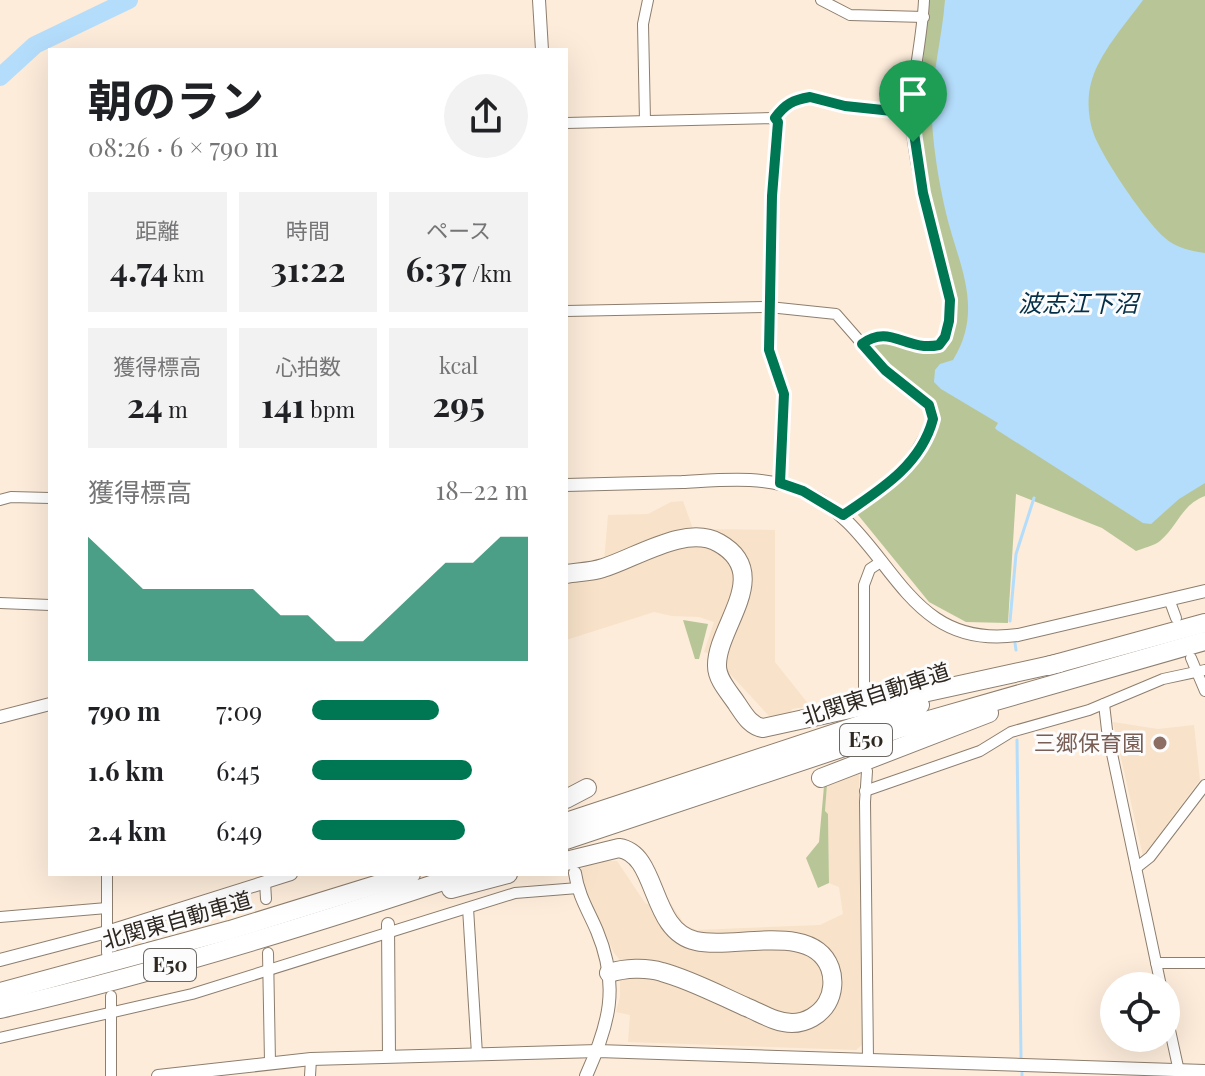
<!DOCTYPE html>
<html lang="ja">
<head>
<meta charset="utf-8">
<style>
	:root { --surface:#fff; --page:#f2f2f2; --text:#202124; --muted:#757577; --accent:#007753 }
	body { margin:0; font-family:"Playfair Display","Noto Sans JP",serif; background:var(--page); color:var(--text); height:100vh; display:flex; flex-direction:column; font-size:30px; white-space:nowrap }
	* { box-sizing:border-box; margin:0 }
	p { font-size:26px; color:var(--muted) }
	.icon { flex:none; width:44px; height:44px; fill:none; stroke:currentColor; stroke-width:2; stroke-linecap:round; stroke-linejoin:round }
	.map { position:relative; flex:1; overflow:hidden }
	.details { position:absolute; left:48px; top:48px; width:520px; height:828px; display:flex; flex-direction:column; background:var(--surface); border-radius:0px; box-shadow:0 8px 32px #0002 }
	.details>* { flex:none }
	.tools { position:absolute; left:1100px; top:972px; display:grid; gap:16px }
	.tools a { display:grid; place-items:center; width:80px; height:80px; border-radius:50%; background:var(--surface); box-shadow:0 8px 32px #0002; font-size:40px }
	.pin { position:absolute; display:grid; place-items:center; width:68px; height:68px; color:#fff; margin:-82px -34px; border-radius:50% 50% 50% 0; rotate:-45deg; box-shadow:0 0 8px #0007 }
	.pin .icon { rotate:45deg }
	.round { display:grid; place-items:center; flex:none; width:84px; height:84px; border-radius:42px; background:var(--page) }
	.head { display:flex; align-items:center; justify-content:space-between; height:136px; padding:0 40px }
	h1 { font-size:44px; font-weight:700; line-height:60px }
	.figures { display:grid; grid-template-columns:repeat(3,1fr); gap:12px; height:136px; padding:8px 40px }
	.figures div { display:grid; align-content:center; border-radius:0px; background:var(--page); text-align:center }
	.figures b { font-size:34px; font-weight:700 }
	.figures small { font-size:22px; font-weight:400 }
	.figures p { font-size:22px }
	.chart { height:224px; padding:16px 40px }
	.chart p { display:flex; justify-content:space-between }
	.chart svg { width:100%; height:144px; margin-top:8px; fill:var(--accent); opacity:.7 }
	ul { padding:0 40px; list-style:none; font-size:26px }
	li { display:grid; grid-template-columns:128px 96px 1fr; align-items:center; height:60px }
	li i { height:20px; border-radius:10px; background:var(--accent) }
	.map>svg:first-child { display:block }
	.built { fill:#f8e2c9 }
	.green { fill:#b8c697 }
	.water { fill:#b4ddfb }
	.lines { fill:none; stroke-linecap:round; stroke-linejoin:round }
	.stream { stroke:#b4ddfb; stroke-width:3 }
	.river { stroke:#b4ddfb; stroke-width:18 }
	.minor-casing { stroke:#8d7e6e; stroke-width:12 }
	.tertiary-casing { stroke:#8d7e6e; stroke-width:14 }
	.motorway-casing { stroke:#8d7e6e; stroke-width:20 }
	.minor { stroke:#fff; stroke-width:10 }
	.tertiary { stroke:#fff; stroke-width:12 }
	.motorway { stroke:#fff; stroke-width:18 }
	.route-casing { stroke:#fff; stroke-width:16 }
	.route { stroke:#007753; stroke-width:10 }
	.education-dot { fill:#8d6e63; stroke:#fcfcfc; stroke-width:3 }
	.labels { text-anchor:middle; stroke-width:6; stroke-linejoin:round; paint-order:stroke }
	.shield { fill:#fcfcfc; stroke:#6b6762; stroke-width:2 }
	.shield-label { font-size:20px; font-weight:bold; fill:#2d2720 }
	.street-label { font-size:22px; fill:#2d2720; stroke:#fcfcfc }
	.education-label { font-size:22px; fill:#785e54; stroke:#fcfcfc; text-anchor:end }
	.water-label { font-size:24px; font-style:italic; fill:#042f48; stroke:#fcfcfc }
</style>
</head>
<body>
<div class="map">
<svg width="1205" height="1076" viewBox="0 0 1205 1076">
	<rect width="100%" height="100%" fill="#fdecda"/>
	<g class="built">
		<path d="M683 501 693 529 775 530V662L810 706 792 709 790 713 769 716 720 663 721 657 704 652 714 622 699 617 672 616 654 612 566 640V563L584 566 604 562 608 515 648 514 671 502Z"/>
		<path d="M1113 722 1158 729 1194 725 1200 780 1143 856Z"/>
		<path d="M859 771 862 1045 856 1050 628 1042 630 1015 616 1012 620 997V960L614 953 583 882 582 869 592 861H617L645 903 652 906 671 904 685 925 696 930 820 925 843 914 839 887 829 883 828 814 825 812 827 785Z"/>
	</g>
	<g class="green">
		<path d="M928 0H1205V496C1181 505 1178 526 1160 541 1154 546 1143 548 1136 551L1102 528 1016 494 1008 623 966 622 929 602 854 510 901 480 921 453 939 422 938 413 933 404 896 372 873 349 876 340C899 342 918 354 942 348 954 331 955 313 954 294L928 193 918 123Z"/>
		<path d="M683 620 708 624 699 659H695Z"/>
		<path d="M827 785 825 811 828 814 829 883 818 888 806 858 819 842 824 786Z"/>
	</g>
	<path class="water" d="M945 0H1143C1125 25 1099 53 1091 83 1087 98 1088 117 1093 132 1101 156 1146 222 1165 238 1176 248 1191 251 1205 253V483L1179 499 1151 524 1143 523 997 430 995 428 998 423 941 389 934 382 935 370 940 364 953 360C985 308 958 264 946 213 939 183 934 152 932 122 930 81 942 40 945 0Z"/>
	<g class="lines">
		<g class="stream">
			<path d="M1010 621 1016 554 1034 498"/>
			<path d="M1015 643 1016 650"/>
			<path d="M1017 740 1021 1058"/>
			<path d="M1022 1073V1076"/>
		</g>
		<path class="river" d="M0 77 35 45 129 0"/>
		<defs>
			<g id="minor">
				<path d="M821 0 850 15 924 17"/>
				<path d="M775 118 784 106 796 99 810 97 845 106 911 113"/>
				<path d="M645 121 643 24 648 0"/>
				<path d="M566 123 775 118 778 122 772 196 769 350 784 394 780 483"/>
				<path d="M566 311 769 307 836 314 885 370 929 405 933 413 931 426 910 461 892 481 843 515"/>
				<path d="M862 344C891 323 906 352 939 345 964 310 941 263 931 226 923 198 917 170 913 141 907 94 922 47 924 0"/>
				<path d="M0 500 11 497 50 498"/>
				<path d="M1169 599 1176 618"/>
				<path d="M0 603 50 605"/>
				<path d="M1191 658 1205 691"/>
				<path d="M864 697V585L870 569 882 561"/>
				<path d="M1104 704 1107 730 1161 986"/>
				<path d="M867 771 865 802 868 1059"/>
				<path d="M865 791 980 751 1011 732 1089 710 1163 679 1205 670"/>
				<path d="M1136 868 1150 857 1205 785"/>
				<path d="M107 874V953"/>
				<path d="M265 882 266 899"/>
				<path d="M468 908 477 1054"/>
				<path d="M0 917 107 908"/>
				<path d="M268 953 270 1062"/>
				<path d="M1156 963H1205"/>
				<path d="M111 996V1076"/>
				<path d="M1166 1012 1180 1076"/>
				<path d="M0 1038 192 994 515 893 578 888"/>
				<path d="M310 1076 311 1059"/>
			</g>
			<g id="tertiary">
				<path d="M539 0 542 50"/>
				<path d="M566 485C605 484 643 483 682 482 722 480 764 475 802 491 892 528 898 652 1018 635L1205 591"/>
				<path d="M0 717 50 704"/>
				<path d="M575 873C578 895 589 912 597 931 620 986 609 1025 586 1076"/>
				<path d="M388 924 389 1056"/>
				<path d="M0 960 107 932 291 874"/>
				<path d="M158 1076 311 1059 598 1051 1205 1071"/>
			</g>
			<g id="motorway">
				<path d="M566 574C578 572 591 572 603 568 636 558 686 524 719 543 774 574 716 627 717 666 717 680 730 693 737 704 744 714 750 726 763 728L1060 663"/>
				<path d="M1048 666 1205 623"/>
				<path d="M821 778 989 713"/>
				<path d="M566 799 587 788"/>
				<path d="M566 822 920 705"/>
				<path d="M566 840 901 728 1205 641"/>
				<path d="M566 861 619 848C659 854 649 931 696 941 733 950 813 921 830 968 834 979 833 993 827 1003 820 1015 806 1023 792 1023 776 1023 761 1013 746 1007 719 995 691 980 662 972 646 967 625 968 609 973"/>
				<path d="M451 889 508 874"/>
				<path d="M0 992 230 930 411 874"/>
				<path d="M0 1009C157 973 312 925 464 874"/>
			</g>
		</defs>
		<use href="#minor" class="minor-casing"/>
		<use href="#tertiary" class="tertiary-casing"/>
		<use href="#motorway" class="motorway-casing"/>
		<use href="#minor" class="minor"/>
		<use href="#tertiary" class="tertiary"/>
		<use href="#motorway" class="motorway"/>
	</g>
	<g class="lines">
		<defs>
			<path id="route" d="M810 97 845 106 911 113 923 193 950 300 949 321 945 337 939 345C906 352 890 323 862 344L885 370 929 405 933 419C921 465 880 490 843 515L803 491 780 483 784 394 769 350 772 196 778 122 775 118C785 104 793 100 810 97Z"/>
		</defs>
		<use href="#route" class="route-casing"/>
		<use href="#route" class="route"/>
	</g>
	<circle class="education-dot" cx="1160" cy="743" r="8"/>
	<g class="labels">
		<g class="shield">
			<rect x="840" y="724" width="52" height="32" rx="6"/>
			<rect x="144" y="949" width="52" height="32" rx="6"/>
		</g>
		<g class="shield-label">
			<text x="866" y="747">E50</text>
			<text x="170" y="972">E50</text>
		</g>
		<g class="street-label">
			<text transform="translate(876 694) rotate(-18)" y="8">北関東自動車道</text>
			<text transform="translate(177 920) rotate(-16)" y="8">北関東自動車道</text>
		</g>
		<g class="education-label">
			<text x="1144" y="751">三郷保育園</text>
		</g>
		<g class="water-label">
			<text x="1078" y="312">波志江下沼</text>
		</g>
	</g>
</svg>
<div class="tools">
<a><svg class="icon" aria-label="locate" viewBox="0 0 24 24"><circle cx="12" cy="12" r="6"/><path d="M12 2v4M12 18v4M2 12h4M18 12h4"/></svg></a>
</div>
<div class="pin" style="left:913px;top:142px;background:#1e9e55"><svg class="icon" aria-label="arrive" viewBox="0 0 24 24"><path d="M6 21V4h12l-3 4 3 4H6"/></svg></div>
<section class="details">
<div class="head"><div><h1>朝のラン</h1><p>08:26 · 6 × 790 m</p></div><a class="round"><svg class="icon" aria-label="share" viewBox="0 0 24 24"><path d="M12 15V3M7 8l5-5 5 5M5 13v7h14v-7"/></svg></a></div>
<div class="figures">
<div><p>距離</p><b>4.74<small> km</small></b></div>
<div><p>時間</p><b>31:22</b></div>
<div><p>ペース</p><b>6:37<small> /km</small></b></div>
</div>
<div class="figures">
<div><p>獲得標高</p><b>24<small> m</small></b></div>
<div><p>心拍数</p><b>141<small> bpm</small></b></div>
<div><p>kcal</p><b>295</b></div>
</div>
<div class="chart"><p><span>獲得標高</span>18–22 m</p>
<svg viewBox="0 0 160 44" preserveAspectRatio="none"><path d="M0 44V6L10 14L20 22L30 22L40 22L50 22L60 22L70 30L80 30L90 38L100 38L110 30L120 22L130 14L140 14L150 6L160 6V44z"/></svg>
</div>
<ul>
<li><b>790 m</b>7:09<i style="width:59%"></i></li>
<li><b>1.6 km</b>6:45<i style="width:74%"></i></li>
<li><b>2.4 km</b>6:49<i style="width:71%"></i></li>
</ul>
</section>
</div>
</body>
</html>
